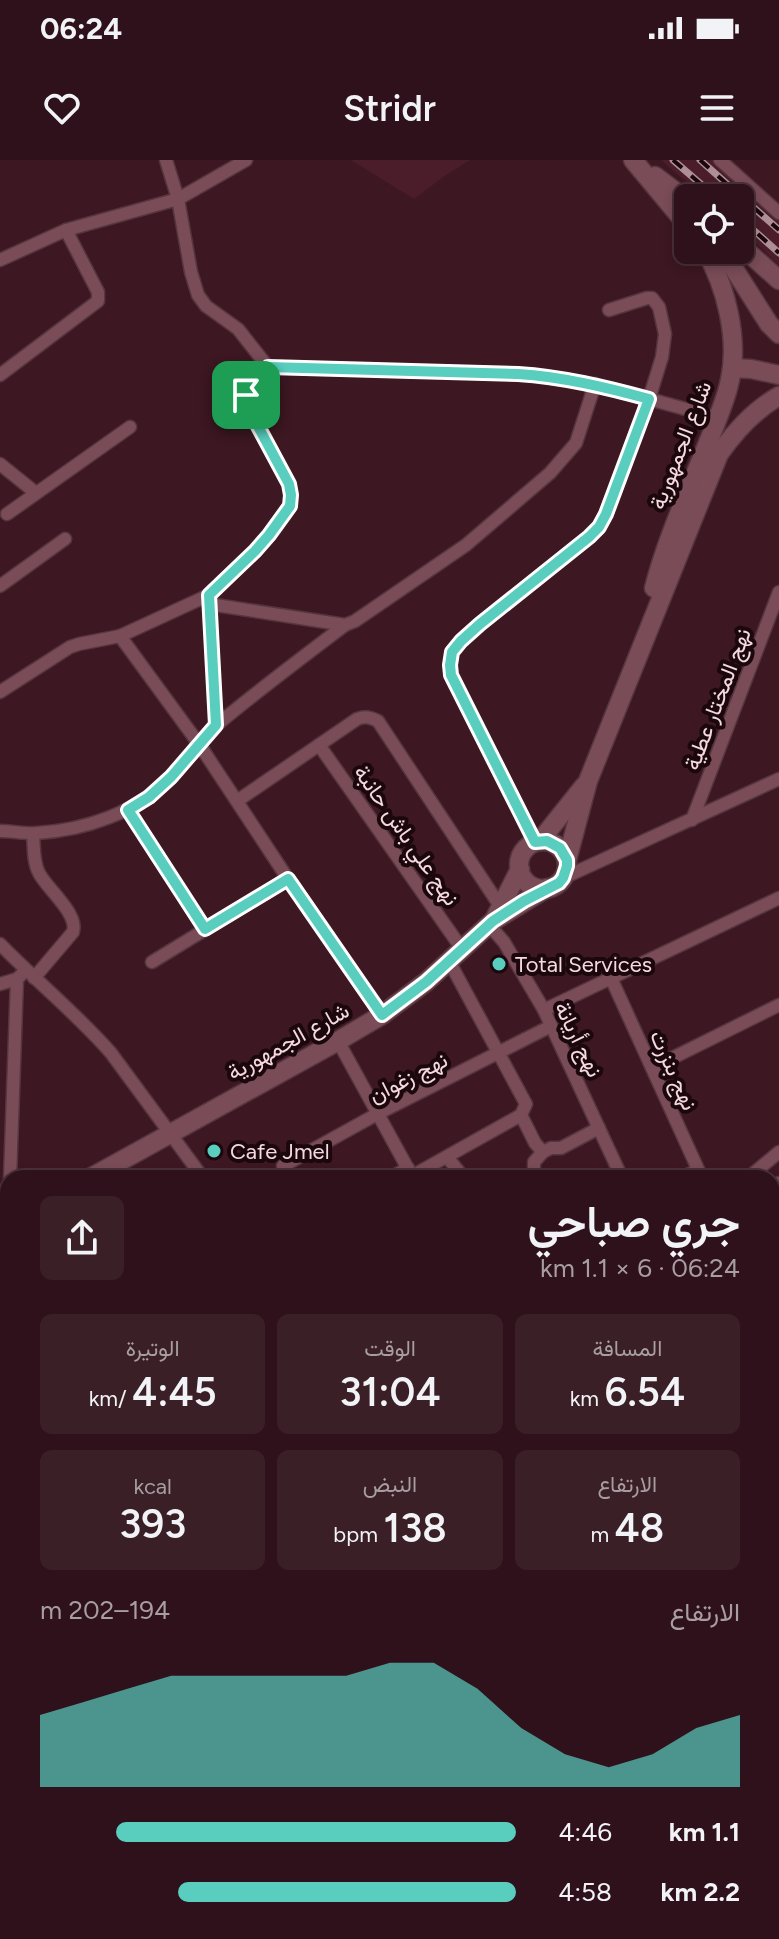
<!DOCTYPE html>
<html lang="ar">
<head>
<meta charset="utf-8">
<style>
	:root { --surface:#2e111a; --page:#3a1f27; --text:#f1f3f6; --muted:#a79da2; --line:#493139; --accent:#59cebf }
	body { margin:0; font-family:Figtree,Vazirmatn,sans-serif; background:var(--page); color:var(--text); direction:rtl; height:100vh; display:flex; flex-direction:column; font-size:30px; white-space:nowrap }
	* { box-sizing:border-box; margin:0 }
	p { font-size:26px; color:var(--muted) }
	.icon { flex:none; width:44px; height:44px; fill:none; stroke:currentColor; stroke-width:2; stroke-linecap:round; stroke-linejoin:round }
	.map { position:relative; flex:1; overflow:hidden; direction:ltr }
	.sheet { position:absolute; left:0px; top:1010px; width:780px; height:770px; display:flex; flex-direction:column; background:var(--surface); border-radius:24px 24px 0 0; box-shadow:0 4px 12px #0003,0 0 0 2px var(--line); direction:rtl }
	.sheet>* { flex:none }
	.tools { position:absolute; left:674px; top:24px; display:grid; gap:16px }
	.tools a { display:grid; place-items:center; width:80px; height:80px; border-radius:12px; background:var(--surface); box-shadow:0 4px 12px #0003,0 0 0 2px var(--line); font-size:40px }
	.pin { position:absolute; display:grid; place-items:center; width:68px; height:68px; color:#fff; margin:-34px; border-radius:16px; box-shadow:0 4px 12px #0006 }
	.round { display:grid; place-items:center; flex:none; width:84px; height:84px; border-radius:12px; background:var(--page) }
	.overview { display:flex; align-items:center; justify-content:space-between; height:136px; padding:0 40px }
	h1 { font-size:44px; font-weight:600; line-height:60px }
	.stats { display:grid; grid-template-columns:repeat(3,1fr); gap:12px; height:136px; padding:8px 40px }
	.stats div { display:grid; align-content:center; border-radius:12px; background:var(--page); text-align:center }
	.stats b { font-size:40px; font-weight:600 }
	.stats small { font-size:22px; font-weight:400 }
	.stats p { font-size:22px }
	.chart { height:224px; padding:16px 40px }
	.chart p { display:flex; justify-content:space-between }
	.chart svg { width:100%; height:144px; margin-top:8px; fill:var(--accent); opacity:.7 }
	ul { padding:0 40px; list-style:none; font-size:26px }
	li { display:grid; grid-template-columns:128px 96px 1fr; align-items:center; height:60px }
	li i { height:20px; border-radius:10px; background:var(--accent) }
	.status { display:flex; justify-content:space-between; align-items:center; height:56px; padding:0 40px; background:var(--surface); direction:ltr }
	.status svg { height:22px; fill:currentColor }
	header { display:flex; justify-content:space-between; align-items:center; height:104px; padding:0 40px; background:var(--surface); font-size:36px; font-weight:600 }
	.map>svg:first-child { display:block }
	.built { fill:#4b1d2b }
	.green { fill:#364508 }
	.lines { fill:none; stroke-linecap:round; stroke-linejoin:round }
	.street-casing { stroke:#55353f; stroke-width:15 }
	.secondary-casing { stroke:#55353f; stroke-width:21 }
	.street { stroke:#794c57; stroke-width:12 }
	.secondary { stroke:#794c57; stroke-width:18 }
	.rail-casing { stroke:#af8f97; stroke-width:7 }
	.rail { stroke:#1a080d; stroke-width:4; stroke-dasharray:12; stroke-linecap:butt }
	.route-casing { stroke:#fff; stroke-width:16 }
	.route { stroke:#59cebf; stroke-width:10 }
	.poi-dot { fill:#59cebf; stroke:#1a080d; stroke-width:3 }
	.labels { text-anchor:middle; stroke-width:8; stroke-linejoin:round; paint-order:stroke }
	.street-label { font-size:22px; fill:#f6dae0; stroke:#1a080d }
	.poi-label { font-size:22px; fill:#f6dae0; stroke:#1a080d; text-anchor:start }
</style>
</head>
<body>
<div class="status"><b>06:24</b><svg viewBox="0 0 49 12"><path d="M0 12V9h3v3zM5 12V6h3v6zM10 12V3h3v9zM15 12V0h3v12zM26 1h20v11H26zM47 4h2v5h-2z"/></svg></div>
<header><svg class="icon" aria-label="menu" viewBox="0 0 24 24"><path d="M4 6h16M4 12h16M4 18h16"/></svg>Stridr<svg class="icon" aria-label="heart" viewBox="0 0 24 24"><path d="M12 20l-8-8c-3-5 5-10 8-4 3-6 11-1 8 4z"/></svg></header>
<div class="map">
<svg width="779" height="1779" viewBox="0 0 779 1779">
	<rect width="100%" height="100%" fill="#3d1722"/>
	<g class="built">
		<path d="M351 0H470L446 15 414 39Z"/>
		<path d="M661 0H713L761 42 779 58V105L740 68V38H705Z"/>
	</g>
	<path class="green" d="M258 1772H625L605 1779H265Z"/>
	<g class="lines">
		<defs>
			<g id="street">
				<path d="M166 0 178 39 191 112 198 135 206 146 238 169 268 207"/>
				<path d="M720 0 779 53"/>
				<path d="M0 100 66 70 178 39 246 0"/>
				<path d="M268 207 518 214C587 219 651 240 718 258"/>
				<path d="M0 215 98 141V132L66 70"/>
				<path d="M0 304 36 333"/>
				<path d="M7 354 130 267"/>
				<path d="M0 426 65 379"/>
				<path d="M209 436 216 565"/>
				<path d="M209 444 345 465 355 461 466 385 550 313 576 283 595 224"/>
				<path d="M120 476 199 584 288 719 382 855"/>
				<path d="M0 532 70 487 79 484 120 476 209 435 255 391 269 375 290 346 291 335 289 324 246 244C245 228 257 218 268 207"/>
				<path d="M319 585 462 789"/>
				<path d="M237 641 357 559C365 556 370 557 378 561L500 746"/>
				<path d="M128 650 205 769"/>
				<path d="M692 660 779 432"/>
				<path d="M0 671C12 671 25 674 37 673 85 670 136 653 170 618 187 601 200 579 219 563 260 529 303 497 345 465"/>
				<path d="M33 674C34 686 33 702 39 713 47 729 79 754 73 772L34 818"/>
				<path d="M535 682 451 515 450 505 452 492 461 481 480 464 589 377 599 367 606 354 649 239 662 197 665 174 659 147 652 138H647L609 150"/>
				<path d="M563 718 779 619"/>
				<path d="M489 765 504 782 544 850 622 1018"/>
				<path d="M0 784C36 821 77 854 111 893L203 1018"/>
				<path d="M449 801 526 944 521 955 535 983 543 992"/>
				<path d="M152 802 288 719"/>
				<path d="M611 818 702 1018"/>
				<path d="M0 824 17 819 22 814"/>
				<path d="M544 850 779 738"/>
				<path d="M338 881 413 1018"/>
				<path d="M652 908 779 845"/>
				<path d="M447 997 464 1018"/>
				<path d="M412 1016 521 955"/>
				<path d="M10 1018 17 819"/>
				<path d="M290 1018 283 1006 379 953 551 866"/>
				<path d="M390 1018 408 1008"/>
				<path d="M529 1018 534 1015V1002L543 992 551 988H561L599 968"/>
				<path d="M681 1018 698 1010"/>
				<path d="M748 1018 779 992"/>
				<path d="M772 1029 779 1023"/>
				<path d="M772 1155 779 1168"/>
				<path d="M772 1246 779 1243"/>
				<path d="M772 1340 779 1336"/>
				<path d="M772 1468 779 1454"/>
				<path d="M772 1562 779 1579"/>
				<path d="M772 1758 779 1776"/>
				<path d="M656 1772 658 1779"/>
				<path d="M624 1779 643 1772"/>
			</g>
			<g id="secondary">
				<path d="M633 0 688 66"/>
				<path d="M655 16 688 41"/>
				<path d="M740 85 779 120"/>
				<path d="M722 90 769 164 779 174"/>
				<path d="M732 208 751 209 779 215"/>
				<path d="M654 428C666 381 687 335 705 290 714 267 725 244 730 220 739 179 726 126 705 90"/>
				<path d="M540 681 584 626"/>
				<circle cx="543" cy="705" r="24"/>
				<path d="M567 700 588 621 719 294C736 270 754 250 779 236"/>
				<path d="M494 760 520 709"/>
				<path d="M90 1018 338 881 382 855 426 822 493 761 547 728"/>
				<path d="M0 1062 8 1057"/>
				<path d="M0 1460 8 1473"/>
				<path d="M243 1772 249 1779"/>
			</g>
		</defs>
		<use href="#street" class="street-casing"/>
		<use href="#secondary" class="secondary-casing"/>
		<use href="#street" class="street"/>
		<use href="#secondary" class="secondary"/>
		<defs>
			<g id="rail">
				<path d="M673 0 717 38"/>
				<path d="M700 0 779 70"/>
				<path d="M740 58 779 93"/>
			</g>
		</defs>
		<use href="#rail" class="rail-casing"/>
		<use href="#rail" class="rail"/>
	</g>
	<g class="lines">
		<defs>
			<path id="route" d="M268 207 518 214C563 217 605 227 649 239L606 354 599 367 589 377 480 464 461 481 452 492 450 505 451 515 535 682 547 681 560 688 567 700V706L563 718 559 723 524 741 493 761 426 822 382 855 288 719 205 769 128 650 149 637 171 617 216 565 209 435 255 391 269 375 290 346 291 335 289 324 246 244C245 228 257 218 268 207Z"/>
		</defs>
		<use href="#route" class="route-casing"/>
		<use href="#route" class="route"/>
	</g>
	<g class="poi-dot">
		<circle cx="499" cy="804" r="8"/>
		<circle cx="214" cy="991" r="8"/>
	</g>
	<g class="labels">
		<g class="street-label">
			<text transform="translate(680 285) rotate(-69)" y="8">شارع الجمهورية</text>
			<text transform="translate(717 539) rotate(-69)" y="8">نهج المختار عطية</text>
			<text transform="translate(407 675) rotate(55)" y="8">نهج علي باش حانبة</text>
			<text transform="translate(579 879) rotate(64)" y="8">نهج أريانة</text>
			<text transform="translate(288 881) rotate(-29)" y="8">شارع الجمهورية</text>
			<text transform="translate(674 910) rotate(66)" y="8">نهج بنزرت</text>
			<text transform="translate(408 917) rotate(-27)" y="8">نهج زغوان</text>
		</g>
		<g class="poi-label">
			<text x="515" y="812">Total Services</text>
			<text x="230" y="999">Cafe Jmel</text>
		</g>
	</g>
</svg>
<div class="tools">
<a><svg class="icon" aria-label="locate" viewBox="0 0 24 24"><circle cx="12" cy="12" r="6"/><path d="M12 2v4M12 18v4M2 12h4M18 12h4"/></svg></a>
</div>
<div class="pin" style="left:246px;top:235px;background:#1e9e55"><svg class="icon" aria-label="arrive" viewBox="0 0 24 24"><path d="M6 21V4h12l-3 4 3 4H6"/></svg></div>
<section class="sheet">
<div class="overview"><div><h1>جري صباحي</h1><p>06:24 · 6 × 1.1 km</p></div><a class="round"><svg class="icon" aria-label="share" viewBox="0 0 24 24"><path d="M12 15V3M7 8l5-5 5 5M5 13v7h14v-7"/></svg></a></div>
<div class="stats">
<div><p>المسافة</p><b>6.54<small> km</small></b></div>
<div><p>الوقت</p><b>31:04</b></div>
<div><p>الوتيرة</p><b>4:45<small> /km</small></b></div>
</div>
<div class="stats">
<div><p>الارتفاع</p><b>48<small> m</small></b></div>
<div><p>النبض</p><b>138<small> bpm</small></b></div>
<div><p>kcal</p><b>393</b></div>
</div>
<div class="chart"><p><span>الارتفاع</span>194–202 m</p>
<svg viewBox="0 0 160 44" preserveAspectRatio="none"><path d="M0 44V22L10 18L20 14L30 10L40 10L50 10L60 10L70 10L80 6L90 6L100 14L110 26L120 34L130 38L140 34L150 26L160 22V44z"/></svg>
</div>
<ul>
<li><b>1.1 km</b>4:46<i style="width:84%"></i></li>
<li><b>2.2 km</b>4:58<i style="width:71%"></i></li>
</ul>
</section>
</div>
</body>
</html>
